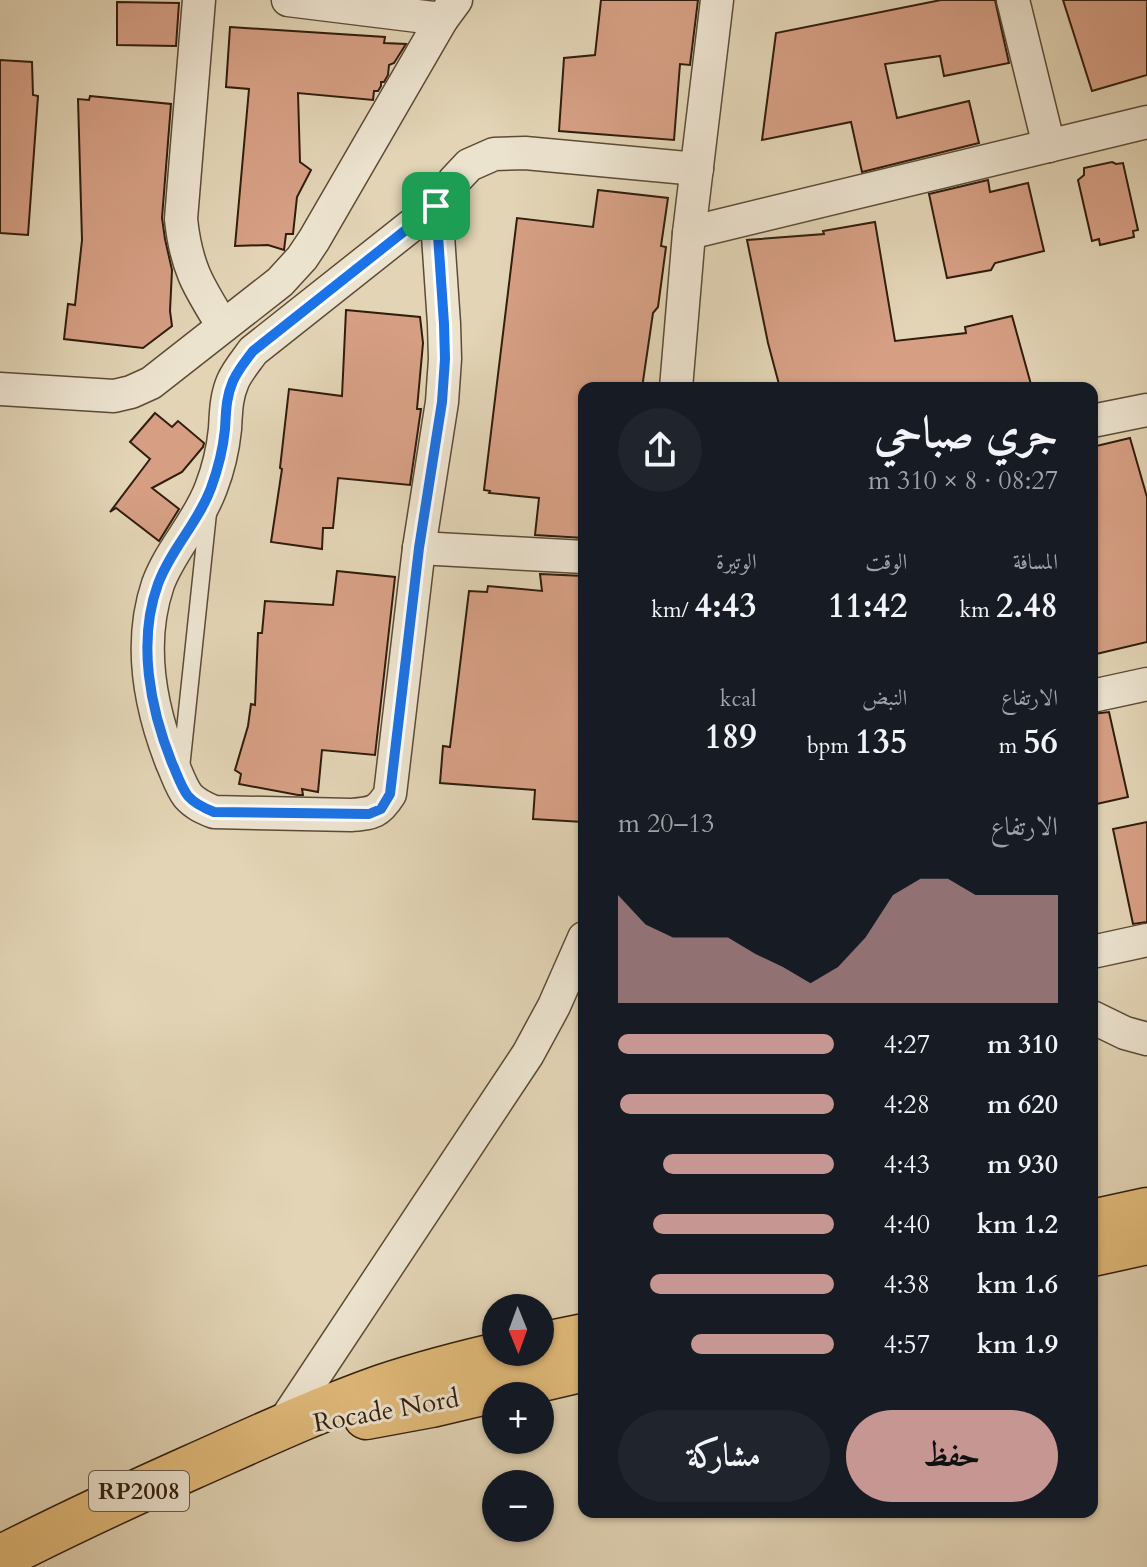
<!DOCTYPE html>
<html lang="ar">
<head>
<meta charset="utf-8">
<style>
	:root { --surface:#171b24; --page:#20242c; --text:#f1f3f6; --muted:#9ea1a6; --accent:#c59692 }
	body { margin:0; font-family:Cardo,Amiri,serif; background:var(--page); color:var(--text); direction:rtl; height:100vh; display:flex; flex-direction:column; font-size:30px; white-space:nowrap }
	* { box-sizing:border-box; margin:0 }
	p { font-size:26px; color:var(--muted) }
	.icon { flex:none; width:44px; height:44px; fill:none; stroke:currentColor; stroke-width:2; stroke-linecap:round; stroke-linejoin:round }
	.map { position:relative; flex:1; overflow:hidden; direction:ltr }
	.details { position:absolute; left:578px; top:382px; width:520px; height:1136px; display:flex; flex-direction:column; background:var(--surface); border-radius:16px; box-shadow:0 2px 6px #0004; direction:rtl }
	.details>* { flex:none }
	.needle { width:52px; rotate:179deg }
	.fabs { position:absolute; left:482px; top:1294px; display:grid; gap:16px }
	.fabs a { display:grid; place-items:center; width:72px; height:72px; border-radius:50%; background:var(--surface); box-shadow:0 2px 6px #0004; font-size:40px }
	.pin { position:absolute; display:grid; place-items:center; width:68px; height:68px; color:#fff; margin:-34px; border-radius:16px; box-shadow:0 4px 12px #0006 }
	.round { display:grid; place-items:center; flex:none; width:84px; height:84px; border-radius:42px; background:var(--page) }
	.headline { display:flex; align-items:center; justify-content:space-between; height:136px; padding:0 40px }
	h1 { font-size:44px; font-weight:700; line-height:60px }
	.metrics { display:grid; grid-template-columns:repeat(3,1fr); gap:12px; height:136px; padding:8px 40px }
	.metrics div { display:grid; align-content:center }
	.metrics b { font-size:34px; font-weight:700 }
	.metrics small { font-size:22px; font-weight:400 }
	.metrics p { font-size:22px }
	.chart { height:224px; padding:16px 40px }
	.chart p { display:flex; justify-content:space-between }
	.chart svg { width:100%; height:144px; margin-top:8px; fill:var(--accent); opacity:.7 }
	.primary-button { display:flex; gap:16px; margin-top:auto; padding:16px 40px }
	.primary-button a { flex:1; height:92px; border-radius:48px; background:var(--accent); color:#111; font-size:32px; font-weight:700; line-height:92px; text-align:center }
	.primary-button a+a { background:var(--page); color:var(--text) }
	ul { padding:0 40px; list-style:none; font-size:26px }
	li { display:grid; grid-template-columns:128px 96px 1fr; align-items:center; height:60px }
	li i { height:20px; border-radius:10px; background:var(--accent) }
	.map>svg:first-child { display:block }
	.building { fill:#d69f84; stroke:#311d0c; stroke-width:2 }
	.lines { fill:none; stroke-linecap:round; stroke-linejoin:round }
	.service-casing { stroke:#5d4b36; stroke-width:19 }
	.minor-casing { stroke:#5d4b36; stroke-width:35 }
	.trunk-casing { stroke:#311d0c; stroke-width:47 }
	.service { stroke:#ece3cf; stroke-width:16 }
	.minor { stroke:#ece3cf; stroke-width:32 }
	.trunk { stroke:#e1ba7a; stroke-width:44 }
	.route-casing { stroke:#fff; stroke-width:16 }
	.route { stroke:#1a73e8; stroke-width:10 }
	.labels { text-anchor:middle; stroke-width:6; stroke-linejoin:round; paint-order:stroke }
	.shield { fill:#ece3cf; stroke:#695846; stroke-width:2 }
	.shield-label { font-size:24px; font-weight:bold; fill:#311d0c }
	.street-label { font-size:26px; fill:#311d0c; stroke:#ece3cf }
</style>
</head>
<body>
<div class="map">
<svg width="1147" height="1567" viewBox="0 0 1147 1567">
	<rect width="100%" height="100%" fill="#e2d4b5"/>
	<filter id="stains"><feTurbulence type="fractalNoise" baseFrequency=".0025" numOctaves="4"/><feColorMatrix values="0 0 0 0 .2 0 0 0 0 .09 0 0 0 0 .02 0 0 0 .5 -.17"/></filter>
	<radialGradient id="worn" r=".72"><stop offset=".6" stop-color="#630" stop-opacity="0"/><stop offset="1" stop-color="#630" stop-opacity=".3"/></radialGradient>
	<g class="building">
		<path d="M601 0H698L690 65 680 64 674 140 559 131 564 58 595 55Z"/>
		<path d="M941 0H995L1009 63 944 76 940 56 885 64 897 118 969 101 979 143 862 172 851 122 762 140 776 33Z"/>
		<path d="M1063 0H1147V75L1092 91Z"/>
		<path d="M117 2 179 3 176 46 117 45Z"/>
		<path d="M230 27 385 37 384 43 406 44 394 63 389 65 388 75 384 82H381V86L378 91H374L373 100 298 93 300 162 311 170 297 197 293 234H286L284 250 268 245 235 246 249 89 226 87Z"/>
		<path d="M0 60 32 62 33 95 38 96 28 235 0 233Z"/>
		<path d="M90 96 171 104 162 218 165 239 172 270 170 311 172 326 143 348 64 339 68 304 75 305 82 240 78 99 89 100Z"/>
		<path d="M1112 162 1116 164 1123 163 1138 230 1133 231 1134 237 1100 245 1099 239 1092 241 1078 180 1084 175V168Z"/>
		<path d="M988 180 990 192 1028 183 1044 251 995 263 991 270 947 278 929 194Z"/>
		<path d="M598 190 668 198 661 246 666 247 658 307 653 313 642 388H584V538L535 535 539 498 489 493 490 491 484 490 517 218 593 227Z"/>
		<path d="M875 222 895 341 966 333 965 327 1012 316 1032 388H780L768 343 747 240 824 234 823 231Z"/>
		<path d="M346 310 420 317 423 343 417 409H421L410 485 338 478 333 528H323L322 549 271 542 282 469 280 468 289 389 342 396Z"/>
		<path d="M155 413 172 427 178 421 204 443 203 447 182 472 152 488 179 509 159 541 116 508 110 512 150 459 130 442Z"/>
		<path d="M1130 438 1147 497V642L1092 655V447Z"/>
		<path d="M337 571 395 577 375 755 322 750 318 792 302 789 303 795H298L239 784 241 774 235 770 248 726 251 704 255 705 258 633H262L265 601 333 605Z"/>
		<path d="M540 574 584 576 583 822 533 819 535 790 440 783 443 746 450 747 469 591 487 592 488 586 542 591Z"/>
		<path d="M1109 712 1128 797 1092 805V714Z"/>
		<path d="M1147 822V922L1133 924 1113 829Z"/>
	</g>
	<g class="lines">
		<defs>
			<path id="service" d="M181 768 208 513"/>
			<g id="minor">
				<path d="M199 0 181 219C186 267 198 286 223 326"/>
				<path d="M288 0 442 19"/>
				<path d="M1013 0 1049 146"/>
				<path d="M436 206 444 324 445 359 442 402 419 548 390 794C378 813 373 813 351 815L214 812C204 808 195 804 188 796 181 787 177 774 172 763 150 707 138 643 158 584 171 549 198 523 211 488 218 470 223 449 225 429 226 412 226 397 233 381 238 370 246 361 253 351L436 206 454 181 469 165 494 154 525 153 697 169"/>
				<path d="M689 233 1147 122"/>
				<path d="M676 388 689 233 717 0"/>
				<path d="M0 389 114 396 131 392 151 383 280 282 302 258 314 240 442 19 456 0"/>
				<path d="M1092 421 1147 410"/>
				<path d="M419 548 584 557"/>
				<path d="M1092 696 1147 684"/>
				<path d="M1092 952 1147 940"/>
				<path d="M1092 1017 1125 1033 1147 1039"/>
				<path d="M280 1428 528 1054 554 1006 584 938"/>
			</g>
			<g id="trunk">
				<path d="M1092 1222 1147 1210"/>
				<path d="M1092 1254 1147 1242"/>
				<path d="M540 1345 584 1336"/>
				<path d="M366 1417 431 1405 584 1369"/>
				<path d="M0 1558C63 1526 127 1496 192 1467 255 1439 317 1410 382 1387 424 1373 467 1362 511 1352"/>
			</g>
		</defs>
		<use href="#service" class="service-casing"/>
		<use href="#minor" class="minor-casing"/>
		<use href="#trunk" class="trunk-casing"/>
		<use href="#service" class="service"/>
		<use href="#minor" class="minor"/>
		<use href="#trunk" class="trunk"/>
	</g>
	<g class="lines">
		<defs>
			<path id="route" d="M436 206 444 324 445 359 442 402 419 548 390 794 381 809 369 814 214 812C204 808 195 804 188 796 181 787 177 774 172 763 150 708 137 642 158 584 171 549 198 523 211 488 218 469 223 449 225 429 226 412 226 397 233 381 238 370 246 360 253 351Z"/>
		</defs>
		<use href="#route" class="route-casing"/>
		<use href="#route" class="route"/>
	</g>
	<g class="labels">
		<rect class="shield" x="89" y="1471" width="100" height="40" rx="6"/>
		<g class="shield-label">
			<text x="139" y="1499">RP2008</text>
		</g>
		<g class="street-label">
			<text transform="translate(386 1410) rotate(-10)" y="9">Rocade Nord</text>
		</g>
	</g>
	<rect width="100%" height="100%" filter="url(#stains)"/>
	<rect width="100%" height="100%" fill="url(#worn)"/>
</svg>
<div class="fabs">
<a><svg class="needle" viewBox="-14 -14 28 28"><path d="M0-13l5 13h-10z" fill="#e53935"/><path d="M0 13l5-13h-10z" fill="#9ea1a6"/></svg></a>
<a>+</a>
<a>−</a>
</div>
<div class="pin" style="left:436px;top:206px;background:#1e9e55"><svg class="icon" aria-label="arrive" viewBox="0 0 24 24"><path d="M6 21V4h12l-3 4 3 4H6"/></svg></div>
<section class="details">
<div class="headline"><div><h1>جري صباحي</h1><p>08:27 · 8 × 310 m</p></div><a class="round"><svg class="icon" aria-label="share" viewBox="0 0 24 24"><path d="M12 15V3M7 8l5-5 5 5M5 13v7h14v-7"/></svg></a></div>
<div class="metrics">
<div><p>المسافة</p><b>2.48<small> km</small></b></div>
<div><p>الوقت</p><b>11:42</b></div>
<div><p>الوتيرة</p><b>4:43<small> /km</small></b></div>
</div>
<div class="metrics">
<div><p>الارتفاع</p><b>56<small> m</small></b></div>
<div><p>النبض</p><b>135<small> bpm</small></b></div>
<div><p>kcal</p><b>189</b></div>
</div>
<div class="chart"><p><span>الارتفاع</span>13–20 m</p>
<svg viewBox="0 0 160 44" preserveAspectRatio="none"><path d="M0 44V11L10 20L20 24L30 24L40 24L50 29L60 33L70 38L80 33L90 24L100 11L110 6L120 6L130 11L140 11L150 11L160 11V44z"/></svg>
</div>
<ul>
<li><b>310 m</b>4:27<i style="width:100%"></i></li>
<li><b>620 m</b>4:28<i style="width:99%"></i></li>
<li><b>930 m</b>4:43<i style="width:79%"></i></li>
<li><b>1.2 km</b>4:40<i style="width:84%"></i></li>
<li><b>1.6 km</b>4:38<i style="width:85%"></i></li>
<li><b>1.9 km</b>4:57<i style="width:66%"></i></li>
</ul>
<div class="primary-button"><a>حفظ</a><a>مشاركة</a></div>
</section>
</div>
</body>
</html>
